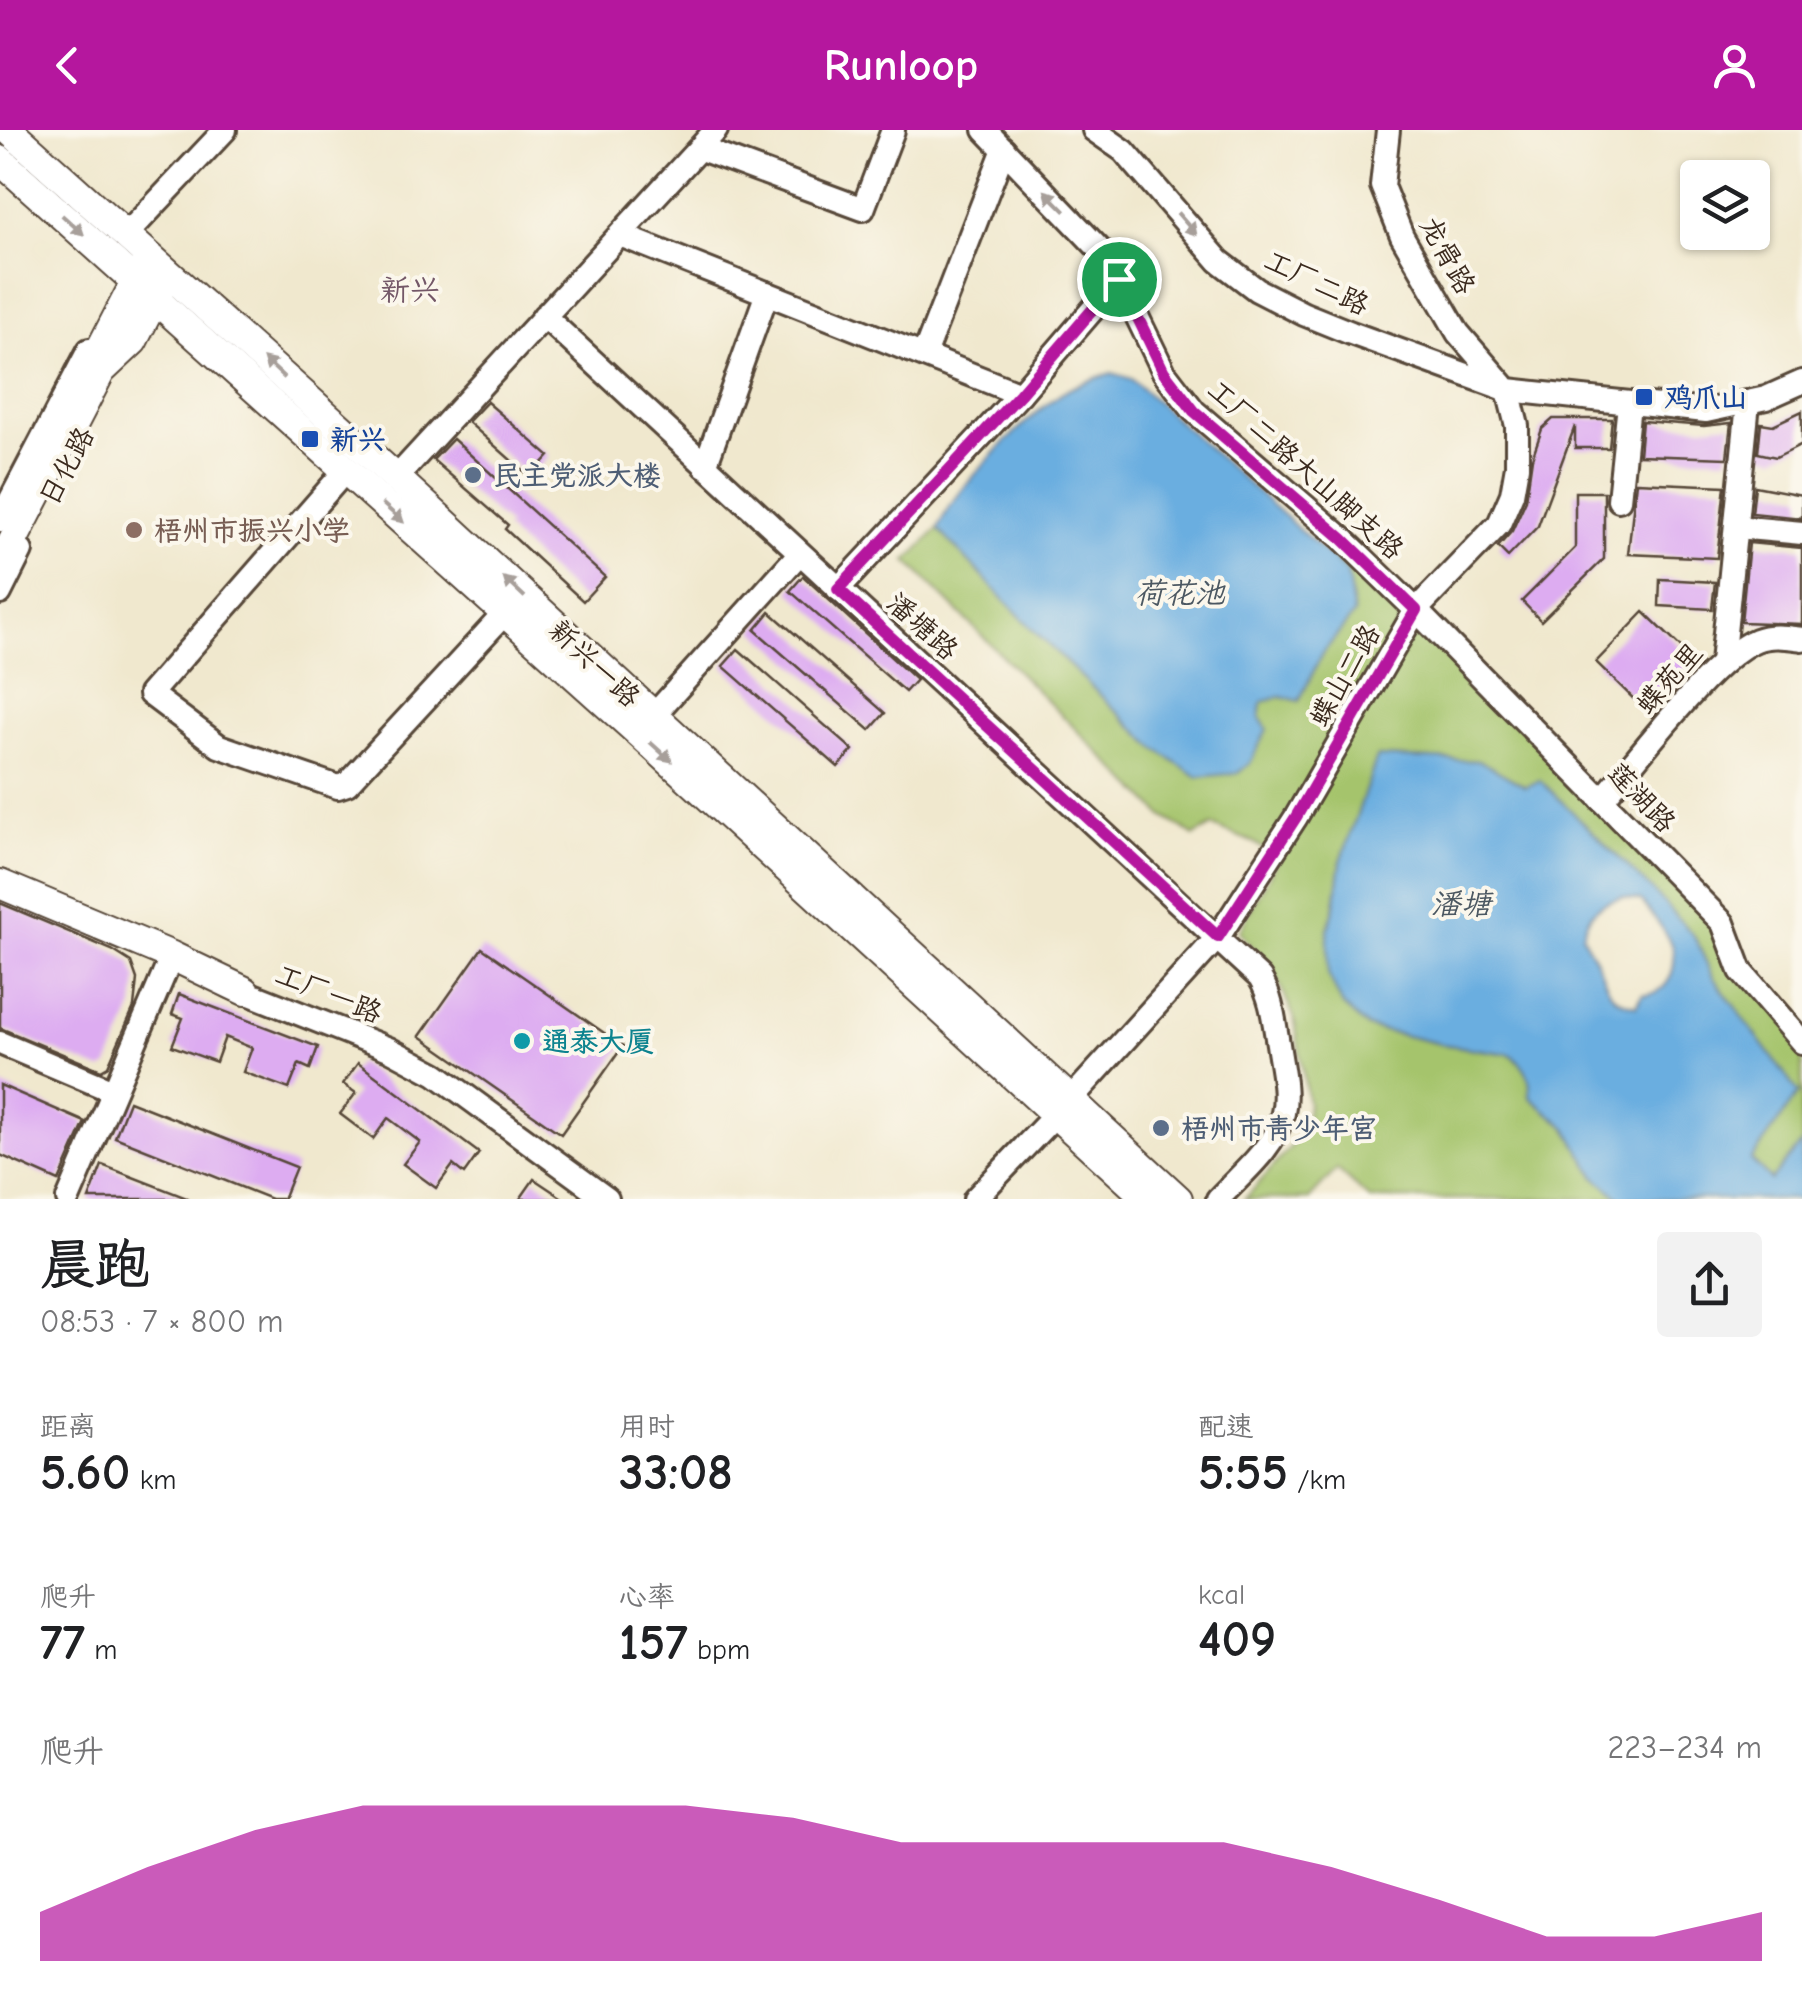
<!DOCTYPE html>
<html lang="zh">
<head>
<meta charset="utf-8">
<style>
	:root { --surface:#fff; --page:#f2f2f2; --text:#202124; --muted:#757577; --accent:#b5179e }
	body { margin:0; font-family:"Comic Neue","LXGW WenKai TC",sans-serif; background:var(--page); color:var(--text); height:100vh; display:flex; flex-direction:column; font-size:38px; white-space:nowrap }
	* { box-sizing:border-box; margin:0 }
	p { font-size:32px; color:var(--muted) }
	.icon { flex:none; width:55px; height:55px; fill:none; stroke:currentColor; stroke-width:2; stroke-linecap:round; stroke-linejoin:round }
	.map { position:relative; height:1069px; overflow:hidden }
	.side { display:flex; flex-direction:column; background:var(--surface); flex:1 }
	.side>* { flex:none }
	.controls { position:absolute; left:1680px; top:30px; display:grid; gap:20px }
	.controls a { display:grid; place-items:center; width:90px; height:90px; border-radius:10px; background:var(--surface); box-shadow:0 2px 8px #0004; font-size:50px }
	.pin { position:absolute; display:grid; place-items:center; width:85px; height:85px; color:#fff; margin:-42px; border:5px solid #fff; border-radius:50%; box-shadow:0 2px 10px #0007 }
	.round { display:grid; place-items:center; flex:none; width:105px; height:105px; border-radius:10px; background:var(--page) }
	.summary { display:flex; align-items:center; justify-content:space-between; height:170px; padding:0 40px }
	h1 { font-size:55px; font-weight:700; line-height:75px }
	.figures { display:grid; grid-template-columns:repeat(3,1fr); gap:15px; height:170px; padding:10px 40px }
	.figures div { display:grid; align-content:center }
	.figures b { font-size:50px; font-weight:700 }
	.figures small { font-size:28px; font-weight:400 }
	.figures p { font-size:28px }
	.chart { height:280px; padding:20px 40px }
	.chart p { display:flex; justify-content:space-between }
	.chart svg { width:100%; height:180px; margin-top:10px; fill:var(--accent); opacity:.7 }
	header { display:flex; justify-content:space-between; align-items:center; height:130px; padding:0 40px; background:var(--accent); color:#fff; font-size:45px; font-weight:700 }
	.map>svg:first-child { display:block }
	.green { fill:#a5c46c; stroke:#707745; stroke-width:2.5 }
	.water { fill:#6baee0; stroke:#536c7f; stroke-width:2.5; fill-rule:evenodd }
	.building { fill:#ddacf1 }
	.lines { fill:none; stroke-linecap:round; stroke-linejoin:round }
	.minor-casing { stroke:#564638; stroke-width:28 }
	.major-casing { stroke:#564638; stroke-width:32 }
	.minor { stroke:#fff; stroke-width:22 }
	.major { stroke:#fff; stroke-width:28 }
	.oneway { fill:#a79f9a }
	.route-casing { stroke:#fff; stroke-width:20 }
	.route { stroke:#b5179e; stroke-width:12 }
	.transit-dot { fill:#1a4fb4; stroke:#fbf7ec; stroke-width:4 }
	.service-dot { fill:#5c6f8a; stroke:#fbf7ec; stroke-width:4 }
	.education-dot { fill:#8d6e63; stroke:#fbf7ec; stroke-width:4 }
	.culture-dot { fill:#0f9aa8; stroke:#fbf7ec; stroke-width:4 }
	.labels { text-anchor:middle; stroke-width:8; stroke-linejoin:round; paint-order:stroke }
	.street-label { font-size:28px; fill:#3b2a1e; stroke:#fbf7ec }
	.transit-label { font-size:28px; font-weight:bold; fill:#164399; stroke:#fbf7ec; text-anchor:start }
	.service-label { font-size:28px; font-weight:bold; fill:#4e5e75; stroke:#fbf7ec; text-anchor:start }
	.education-label { font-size:28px; font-weight:bold; fill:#785e54; stroke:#fbf7ec; text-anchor:start }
	.culture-label { font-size:28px; font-weight:bold; fill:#0d838f; stroke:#fbf7ec; text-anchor:start }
	.neighbourhood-label { font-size:30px; fill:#745868; stroke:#fbf7ec }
	.water-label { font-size:30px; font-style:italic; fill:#4c5862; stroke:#fbf7ec }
</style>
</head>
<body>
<header><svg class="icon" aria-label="back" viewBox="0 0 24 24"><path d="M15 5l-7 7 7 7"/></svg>Runloop<svg class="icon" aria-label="person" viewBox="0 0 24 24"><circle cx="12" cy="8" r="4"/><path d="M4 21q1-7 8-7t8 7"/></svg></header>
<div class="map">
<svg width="1802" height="1069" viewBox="0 0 1802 1069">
	<rect width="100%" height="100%" fill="#fbf7ec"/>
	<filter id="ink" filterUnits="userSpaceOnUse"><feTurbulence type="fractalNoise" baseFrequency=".01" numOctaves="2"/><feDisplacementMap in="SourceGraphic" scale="20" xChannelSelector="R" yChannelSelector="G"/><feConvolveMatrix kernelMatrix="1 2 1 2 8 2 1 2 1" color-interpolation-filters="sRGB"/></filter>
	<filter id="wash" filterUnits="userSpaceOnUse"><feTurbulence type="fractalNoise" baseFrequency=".0048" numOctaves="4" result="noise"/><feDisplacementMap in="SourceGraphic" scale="40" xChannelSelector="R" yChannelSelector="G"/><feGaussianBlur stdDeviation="2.25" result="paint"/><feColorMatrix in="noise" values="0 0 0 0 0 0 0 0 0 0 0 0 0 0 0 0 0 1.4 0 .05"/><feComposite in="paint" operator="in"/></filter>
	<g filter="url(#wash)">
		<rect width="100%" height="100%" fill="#f0e8ce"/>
		<path class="green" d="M938 399 1037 504 1155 618 1198 647 1260 588 1262 572 1281 566 1299 571 1322 524 1354 484 1347 442 1330 426 1343 409 1720 791 1802 912V1013L1771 1050 1751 1030 1713 847 1694 806 1652 760 1540 651 1527 657 1479 631 1378 627 1341 731 1335 776 1328 799 1367 897 1441 914 1510 924C1527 935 1531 948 1530 967L1567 998 1596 1047 1621 1069H1370L1337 1039 1309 1069H1245L1299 1007 1306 991 1308 974 1294 887 1275 844 1239 801 1278 730 1255 713 1213 696 1194 706 1163 686 907 431Z"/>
		<g class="water">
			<path d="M1112 243 1131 249 1347 442 1354 484 1322 524 1299 571 1281 566 1262 572 1260 588 1267 599 1250 633 1238 643 1198 647 1155 618 1037 504 938 399C954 359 1025 289 1061 264 1076 254 1095 248 1112 243Z"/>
			<path d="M1377 627 1480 631 1526 657 1540 650 1652 760 1694 806 1713 847 1799 963 1751 1030 1771 1050 1802 1013V1069H1621L1596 1047 1567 998 1530 967C1531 948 1527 935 1510 924L1441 914 1367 897 1343 876 1328 844V799L1335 776 1341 731ZM1622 767 1641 771C1650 782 1663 798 1670 810 1681 831 1670 867 1643 864L1636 876C1606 868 1610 860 1598 835 1594 825 1587 815 1582 805 1589 781 1598 773 1622 767Z"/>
		</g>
		<g id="blocks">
			<g class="building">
				<path d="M487 272 549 326 530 347 468 292Z"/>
				<path d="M1802 281V314L1776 327 1758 323 1761 293 1773 295Z"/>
				<path d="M1553 289H1612L1609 318H1575V296L1538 396 1508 427 1498 417 1512 401 1526 370 1532 328 1542 299Z"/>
				<path d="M1642 291 1704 296 1731 293 1727 328 1639 325Z"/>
				<path d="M453 309 605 447 583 471 505 399 508 395 433 330Z"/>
				<path d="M1636 352 1725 356 1717 428 1628 424Z"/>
				<path d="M1755 356 1802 365V388L1752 383Z"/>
				<path d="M1575 362H1604V429L1541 491 1522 471 1575 418Z"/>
				<path d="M1749 413 1802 418V494L1741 492Z"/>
				<path d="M803 446 916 550 905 562 790 461Z"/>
				<path d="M1660 449 1715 452 1712 479 1659 476Z"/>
				<path d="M770 482 885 583 870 600 755 500Z"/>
				<path d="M1644 482 1699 535 1652 587 1596 532Z"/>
				<path d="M738 519 853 620 838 637 723 536Z"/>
				<path d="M0 773 112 820 131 832 137 849 134 877 108 936 101 940 0 898Z"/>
				<path d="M482 818 623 916 561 1004 420 906Z"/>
				<path d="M179 864 318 917 310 939 299 934 289 959 243 942 252 918 225 907 216 932 172 916 183 888 172 884Z"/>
				<path d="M358 933 479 1023 464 1044 453 1035 436 1058 403 1034 420 1012 388 988 373 1009 340 984 356 963 343 954Z"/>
				<path d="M0 955 85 992 59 1051 0 1025Z"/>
				<path d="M129 971 296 1037 283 1069H271L115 1007Z"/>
				<path d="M102 1035 187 1068V1069H89Z"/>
				<path d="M534 1049 564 1069H520Z"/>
			</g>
		</g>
	</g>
	<g filter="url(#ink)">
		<use href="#blocks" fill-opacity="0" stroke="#564638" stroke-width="2.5"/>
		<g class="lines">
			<defs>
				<g id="minor">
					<path d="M985 0 1103 123 1119 149 1164 242 1194 281 1343 409 1416 480 1723 793 1741 841 1802 912"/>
					<path d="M1094 0 1124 21 1219 131 1257 160 1304 184 1351 203 1508 260 1706 281 1766 268 1802 252"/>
					<path d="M1388 0 1382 56 1402 106 1458 203 1503 255"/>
					<path d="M701 19 863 79 893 0"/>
					<path d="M126 105 225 0"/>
					<path d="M620 105 1020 264"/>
					<path d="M544 186 1260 848C1272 868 1274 891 1278 914 1281 936 1288 961 1283 983 1276 1017 1240 1045 1218 1069"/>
					<path d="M924 225 1004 19"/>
					<path d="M705 336 767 163"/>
					<path d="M346 340 150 564 219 616 338 657 347 654 505 483"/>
					<path d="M396 348 716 0"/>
					<path d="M1619 370 1629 274"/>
					<path d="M0 390 89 220"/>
					<path d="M1736 397 1802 403"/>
					<path d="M838 459 1020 264 1119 149"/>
					<path d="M0 463 21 421"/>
					<path d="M1722 533 1748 273"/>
					<path d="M653 586 799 424"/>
					<path d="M1602 670C1636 631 1713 527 1756 510 1771 504 1787 507 1802 509"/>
					<path d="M230 856 389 919 436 944 607 1069"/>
					<path d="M0 913 113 961"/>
					<path d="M1071 969 1218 807 1296 687 1416 480 1499 394 1512 364 1517 336V296L1508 260"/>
					<path d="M68 1069 168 835"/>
					<path d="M975 1069 1057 983"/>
				</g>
				<g id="major">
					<path d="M9 0 396 348 1178 1069"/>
					<path d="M0 30 639 603 1148 1069"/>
					<path d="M88 243 142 139"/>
					<path d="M0 436 101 241 133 211 163 153"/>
					<path d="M0 754 172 826 245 861"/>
				</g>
			</defs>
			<use href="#minor" class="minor-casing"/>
			<use href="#major" class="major-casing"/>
			<use href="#minor" class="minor"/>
			<use href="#major" class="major"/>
		</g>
		<defs><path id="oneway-solid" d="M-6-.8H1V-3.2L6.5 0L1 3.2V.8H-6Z" transform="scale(2.5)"/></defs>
		<g class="oneway">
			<use href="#oneway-solid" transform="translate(1055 71) rotate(-135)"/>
			<use href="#oneway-solid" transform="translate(1187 94) rotate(49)"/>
			<use href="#oneway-solid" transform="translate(73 95) rotate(42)"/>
			<use href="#oneway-solid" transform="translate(274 238) rotate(-137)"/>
			<use href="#oneway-solid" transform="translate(393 383) rotate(42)"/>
			<use href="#oneway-solid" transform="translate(514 457) rotate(-137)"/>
			<use href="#oneway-solid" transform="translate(661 622) rotate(42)"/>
		</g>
	</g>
	<g class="lines" filter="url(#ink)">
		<defs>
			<path id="route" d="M1119 149 1164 242 1194 281 1343 409 1416 480 1296 687 1218 807 838 459 1020 264Z"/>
		</defs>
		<use href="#route" class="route-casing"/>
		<use href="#route" class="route"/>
	</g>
	<g class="transit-dot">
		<rect x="1634" y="257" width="20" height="20" rx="5"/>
		<rect x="300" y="299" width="20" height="20" rx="5"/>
	</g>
	<g class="service-dot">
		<circle cx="473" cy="345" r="10"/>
		<circle cx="1161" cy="998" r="10"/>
	</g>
	<circle class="education-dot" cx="134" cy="400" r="10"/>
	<circle class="culture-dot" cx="522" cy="911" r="10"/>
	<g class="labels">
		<g class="street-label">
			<text transform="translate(1448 125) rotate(61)" y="10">龙骨路</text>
			<text transform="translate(1317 152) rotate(26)" y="10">工厂二路</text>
			<text transform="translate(66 336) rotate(-62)" y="10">日化路</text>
			<text transform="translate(1306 339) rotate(42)" y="10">工厂二路大山脚支路</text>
			<text transform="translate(923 496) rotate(42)" y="10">潘塘路</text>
			<text transform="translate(595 533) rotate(43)" y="10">新兴一路</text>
			<text transform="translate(1344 545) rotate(-60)" y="10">蝶山二路</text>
			<text transform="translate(1669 548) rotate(-48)" y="10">蝶苑里</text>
			<text transform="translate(1642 667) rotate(46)" y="10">莲湖路</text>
			<text transform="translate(329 863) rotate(22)" y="10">工厂一路</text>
		</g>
		<g class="transit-label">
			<text x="1664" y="277">鸡爪山</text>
			<text x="330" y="319">新兴</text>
		</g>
		<g class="service-label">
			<text x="493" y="355">民主党派大楼</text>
			<text x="1181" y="1008">梧州市青少年宫</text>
		</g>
		<g class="education-label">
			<text x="154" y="410">梧州市振兴小学</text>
		</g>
		<g class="culture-label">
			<text x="542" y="921">通泰大厦</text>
		</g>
		<g class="neighbourhood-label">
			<text x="410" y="170">新兴</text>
		</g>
		<g class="water-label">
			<text x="1180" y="473">荷花池</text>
			<text x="1461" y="784">潘塘</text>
		</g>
	</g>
</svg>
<div class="controls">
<a><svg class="icon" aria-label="layers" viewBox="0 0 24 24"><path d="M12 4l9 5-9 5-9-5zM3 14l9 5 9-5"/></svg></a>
</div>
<div class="pin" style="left:1119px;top:149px;background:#1e9e55"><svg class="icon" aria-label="arrive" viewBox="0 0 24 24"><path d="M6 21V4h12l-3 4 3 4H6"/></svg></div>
</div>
<section class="side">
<div class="summary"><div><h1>晨跑</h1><p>08:53 · 7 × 800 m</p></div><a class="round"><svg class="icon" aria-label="share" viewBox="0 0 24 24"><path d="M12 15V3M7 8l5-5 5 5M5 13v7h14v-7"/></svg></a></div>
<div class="figures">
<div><p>距离</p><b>5.60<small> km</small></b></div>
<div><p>用时</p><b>33:08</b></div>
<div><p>配速</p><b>5:55<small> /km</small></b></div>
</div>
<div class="figures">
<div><p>爬升</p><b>77<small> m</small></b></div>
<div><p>心率</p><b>157<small> bpm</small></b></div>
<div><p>kcal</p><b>409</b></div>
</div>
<div class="chart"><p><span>爬升</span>223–234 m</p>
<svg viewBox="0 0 160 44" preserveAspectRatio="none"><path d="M0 44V32L10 21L20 12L30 6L40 6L50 6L60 6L70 9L80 15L90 15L100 15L110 15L120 21L130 29L140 38L150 38L160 32V44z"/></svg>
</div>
</section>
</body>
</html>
